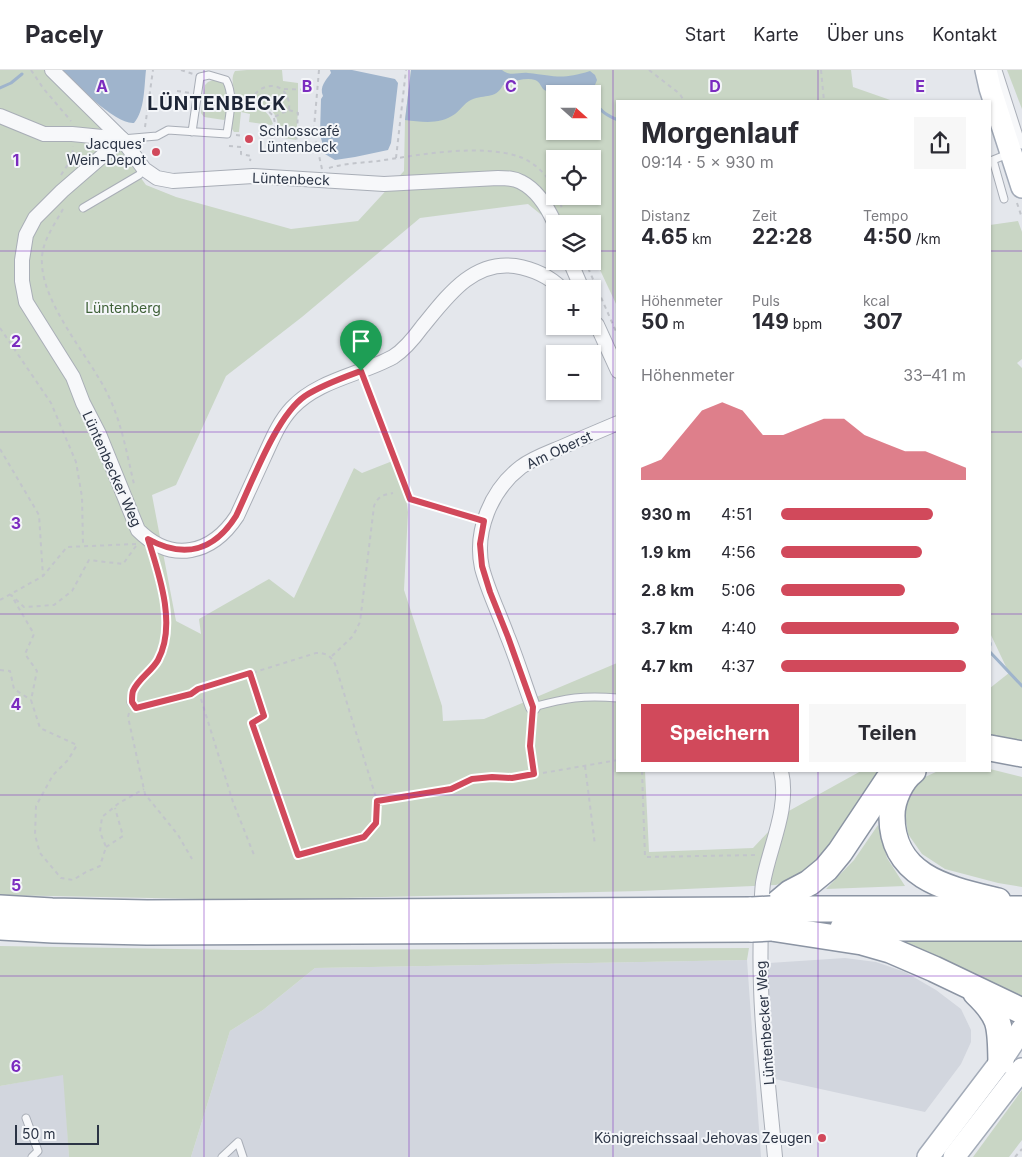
<!DOCTYPE html>
<html lang="de">
<head>
<meta charset="utf-8">
<style>
	:root { --surface:#fff; --page:#f7f7f7; --text:#2b2b33; --muted:#7c7c81; --line:#e1e1e2; --accent:#d1495b }
	body { margin:0; font-family:Inter,sans-serif; background:var(--page); color:var(--text); height:100vh; display:flex; flex-direction:column; font-size:19px; white-space:nowrap }
	* { box-sizing:border-box; margin:0 }
	p { font-size:16px; color:var(--muted) }
	.icon { flex:none; width:28px; height:28px; fill:none; stroke:currentColor; stroke-width:2; stroke-linecap:round; stroke-linejoin:round }
	.map { position:relative; flex:1; overflow:hidden }
	.panel { position:absolute; left:616px; top:30px; width:375px; height:672px; display:flex; flex-direction:column; background:var(--surface); border-radius:0px; box-shadow:0 1px 4px #0004 }
	.panel>* { flex:none }
	.needle { width:32px; rotate:111deg }
	.tools { position:absolute; left:546px; top:15px; display:grid; gap:10px }
	.tools a { display:grid; place-items:center; width:55px; height:55px; border-radius:0px; background:var(--surface); box-shadow:0 1px 4px #0004; font-size:25px }
	.scale { position:absolute; left:15px; bottom:12px; width:84px; box-sizing:border-box; padding-left:5px; border:2px solid #2b3445; border-top:0; font-size:14px; line-height:18px; white-space:nowrap; color:#2b3445; -webkit-text-stroke:4px #f4f6f9; paint-order:stroke }
	.pin { position:absolute; display:grid; place-items:center; width:42px; height:42px; color:#fff; margin:-51px -21px; border-radius:50% 50% 50% 0; rotate:-45deg; box-shadow:0 0 5px #0007 }
	.pin .icon { rotate:45deg }
	.round { display:grid; place-items:center; flex:none; width:52px; height:52px; border-radius:0px; background:var(--page) }
	.summary { display:flex; align-items:center; justify-content:space-between; height:85px; padding:0 25px }
	h1 { font-size:28px; font-weight:700; line-height:38px }
	.metrics { display:grid; grid-template-columns:repeat(3,1fr); gap:8px; height:85px; padding:5px 25px }
	.metrics div { display:grid; align-content:center }
	.metrics b { font-size:21px; font-weight:700 }
	.metrics small { font-size:14px; font-weight:400 }
	.metrics p { font-size:14px }
	.chart { height:140px; padding:10px 25px }
	.chart p { display:flex; justify-content:space-between }
	.chart svg { width:100%; height:90px; margin-top:5px; fill:var(--accent); opacity:.7 }
	.action { display:flex; gap:10px; margin-top:auto; padding:10px 25px }
	.action a { flex:1; height:58px; border-radius:0px; background:var(--accent); color:#fff; font-size:20px; font-weight:700; line-height:58px; text-align:center }
	.action a+a { background:var(--page); color:var(--text) }
	ul { padding:0 25px; list-style:none; font-size:16px }
	li { display:grid; grid-template-columns:80px 60px 1fr; align-items:center; height:38px }
	li i { height:12px; border-radius:6px; background:var(--accent) }
	header { display:flex; align-items:center; gap:30px; box-sizing:border-box; height:70px; padding:0 25px; background:var(--surface); border-bottom:1px solid var(--line) }
	header strong { font-size:24px }
	nav { display:flex; gap:28px; margin-inline-start:auto; font-size:18px }
	.map>svg:first-child { display:block }
	.built { fill:#d2d6de }
	.green { fill:#c9d6c5; fill-rule:evenodd }
	.water { fill:#9fb4cc }
	.lines { fill:none; stroke-linecap:round; stroke-linejoin:round }
	.stream { stroke:#9fb4cc; stroke-width:3 }
	.lane-casing { stroke:#a9aeb7; stroke-width:9 }
	.street-casing { stroke:#a9aeb7; stroke-width:16 }
	.primary-casing { stroke:#a3abb8; stroke-width:24 }
	.highway-casing { stroke:#8b94a3; stroke-width:28 }
	.path { stroke:#c2c5cb; stroke-width:2; stroke-dasharray:4 4; stroke-linecap:butt }
	.lane { stroke:#f7f8fa; stroke-width:7 }
	.street { stroke:#f7f8fa; stroke-width:14 }
	.primary { stroke:#fff; stroke-width:21 }
	.highway { stroke:#fff; stroke-width:25 }
	.highway-bridge-casing { stroke:#8b94a3; stroke-width:28; stroke-linecap:butt }
	.highway-bridge { stroke:#fff; stroke-width:25 }
	.route-casing { stroke:#fff; stroke-width:10 }
	.route { stroke:#d1495b; stroke-width:6 }
	.grid { fill:none; stroke:#7b2cbf; stroke-width:1; stroke-opacity:0.55 }
	.poi-dot { fill:#d1495b; stroke:#f4f6f9; stroke-width:2 }
	.labels { text-anchor:middle; stroke-width:4; stroke-linejoin:round; paint-order:stroke }
	.poi-label { font-size:14px; fill:#2b3445; stroke:#f4f6f9; text-anchor:end }
	.street-label { font-size:14px; fill:#2b3445; stroke:#f4f6f9 }
	.park-label { font-size:14px; fill:#3f6138; stroke:#f4f6f9 }
	.district-label { font-size:19px; font-weight:bold; letter-spacing:1px; fill:#1d2536; stroke:#f4f6f9 }
	.grid-label { font-size:16px; text-anchor:middle; font-weight:bold; fill:#7b2cbf; stroke:#f4f6f9; stroke-width:4; stroke-linejoin:round; paint-order:stroke }
</style>
</head>
<body>
<header>
<strong>Pacely</strong>
<nav><a>Start</a><a>Karte</a><a>Über uns</a><a>Kontakt</a></nav>
</header>
<div class="map">
<svg width="1022" height="1087" viewBox="0 0 1022 1087">
	<rect width="100%" height="100%" fill="#e4e7ec"/>
	<g class="built">
		<path d="M845 888 876 892 905 902 936 920 961 939 971 960V972L961 994 925 1042 775 1009 766 913H769V893Z"/>
		<path d="M747 890 761 1087H191L230 961 263 940 315 898Z"/>
		<path d="M64 1004 69 1087H0V1016Z"/>
	</g>
	<g class="green">
		<path d="M0 0H45L103 59 99 62 46 60 0 42Z"/>
		<path d="M247 0H282L283 11 298 13V41L296 70 278 67C277 60 279 54 276 47 270 34 248 27 235 26 234 17 230 9 235 1Z"/>
		<path d="M411 0H851L853 17 893 31H618L617 236 593 185 592 154H555V156L528 134 420 148 302 247 226 306 176 415 152 425 176 551 201 564 199 549 269 509 294 528 354 398 362 403 395 390 406 428 408 442 404 520 442 636 443 651 484 649 617 593 618 701H645L649 782 753 778 787 742 861 701H881L818 799 776 815 641 821 253 830 0 825V51L103 71 105 75 120 79 146 115 176 127 291 159 358 151 404 101 405 50ZM555 24H592V61H555ZM555 89H592V126H555Z"/>
		<path d="M1007 0H1022V39Z"/>
		<path d="M213 10C233 11 228 33 226 48L224 50 204 47 201 43 205 15 208 12Z"/>
		<path d="M244 33C256 35 269 40 273 54L271 55 249 52 250 44 241 42 239 62H234L232 59 234 34Z"/>
		<path d="M1018 151 1022 162V289L1017 293 1022 298V673L990 666V618L1009 603 990 563V155Z"/>
		<path d="M990 699 1022 707V817L998 813 945 799 922 784 908 764 905 744 908 725 925 707 938 701H990Z"/>
		<path d="M878 755 887 788 905 816 826 819 854 790Z"/>
		<path d="M877 868H1022V928Z"/>
		<path d="M0 876 236 880 749 878 747 890 315 898 263 940 230 961 191 1087H69L63 1005 0 1016Z"/>
		<path d="M1022 1020V1070L1009 1087H973Z"/>
	</g>
	<g class="water">
		<path d="M62 0H146C144 17 145 40 134 53 116 55 74 13 62 0Z"/>
		<path d="M330 0H352L395 9 398 13 391 73 388 80 355 87 335 90 325 84 320 64 321 29 323 26C319 17 326 10 331 3Z"/>
		<path d="M411 0H502C511 7 518 2 528 3 555 6 562 10 590 1L595 5 597 10 593 20C579 16 574 13 561 24 556 24 546 22 543 19 540 15 540 12 535 10 526 7 511 12 503 15 495 31 482 23 469 31 464 34 460 40 455 44 440 55 422 52 405 50Z"/>
	</g>
	<g class="lines">
		<g class="stream">
			<path d="M0 18 11 13 22 4"/>
			<path d="M591 20C597 37 600 43 618 50"/>
			<path d="M990 573V575"/>
			<path d="M990 582 1022 616"/>
		</g>
		<defs>
			<g id="lane">
				<path d="M998 0 1022 75"/>
				<path d="M122 69 157 66 168 60 227 64C229 46 235 26 226 10L209 5 200 7 192 62"/>
				<path d="M1004 129 993 90 1008 84"/>
				<path d="M83 138 139 105 144 99"/>
				<path d="M148 469C159 505 177 555 158 590 152 601 138 609 133 621 132 624 132 629 131 632L136 638 191 624 198 619"/>
				<path d="M534 704 530 677 533 637C566 628 583 625 618 628"/>
				<path d="M26 1048 38 1081 32 1087"/>
				<path d="M222 1087 238 1072 243 1087"/>
			</g>
			<g id="street">
				<path d="M52 0 122 69 144 99 157 108 173 111 253 106 384 114 498 108C506 108 514 108 521 112 537 120 548 138 555 154"/>
				<path d="M0 46 44 64H72L122 69"/>
				<path d="M122 69 62 121 35 148 26 165 22 190V211L26 232 73 307 83 333 99 364 138 460C172 494 212 484 237 446 246 426 255 407 264 387 272 370 279 352 292 338 318 310 360 305 393 287 404 280 414 268 422 257 446 228 472 190 515 196 533 199 549 206 562 219"/>
				<path d="M570 191 582 219"/>
				<path d="M592 250 597 255 618 301"/>
				<path d="M533 637C524 613 517 589 507 565 499 543 488 521 482 498 474 461 491 420 521 397 533 388 548 383 562 377 580 369 599 361 618 353"/>
				<path d="M775 1087C768 1011 758 935 761 859 762 844 761 828 763 813 769 777 790 739 781 701"/>
			</g>
			<g id="primary">
				<path d="M986 0 990 18 1022 117"/>
				<path d="M928 1087 1001 991 1022 959"/>
				<path d="M954 1087 1022 999"/>
			</g>
			<g id="highway">
				<path d="M990 678 1022 684"/>
				<path d="M913 701C901 710 892 730 892 745 891 808 949 819 998 831"/>
				<path d="M0 838 52 841 147 843 752 840"/>
				<path d="M771 839H1022"/>
				<path d="M771 839 790 823 809 813 826 799 840 782 888 710 897 701"/>
				<path d="M0 857 53 860 147 862 752 859"/>
				<path d="M771 858 862 872 890 880 934 899 1022 941"/>
				<path d="M843 858H1022"/>
				<path d="M976 923C1002 948 1000 956 1001 991"/>
			</g>
		</defs>
		<use href="#lane" class="lane-casing"/>
		<use href="#street" class="street-casing"/>
		<use href="#primary" class="primary-casing"/>
		<use href="#highway" class="highway-casing"/>
		<g class="path">
			<path d="M31 0 43 18 71 51"/>
			<path d="M181 0 193 4"/>
			<path d="M319 0 314 58 315 68 322 99"/>
			<path d="M649 0 680 24 684 31"/>
			<path d="M821 0 824 31"/>
			<path d="M284 19 316 20"/>
			<path d="M177 21 190 23"/>
			<path d="M240 30C253 31 266 37 274 47L289 40C291 23 278 10 261 19 256 22 253 27 249 31"/>
			<path d="M289 40 298 43 296 79"/>
			<path d="M274 48 275 54 274 76 317 81"/>
			<path d="M145 57 153 0"/>
			<path d="M236 65 243 66"/>
			<path d="M229 76 241 77V84L251 86 250 91"/>
			<path d="M396 88 406 0"/>
			<path d="M329 98C345 93 362 93 378 91 419 85 480 73 520 87 534 92 549 106 555 121"/>
			<path d="M61 105 72 88 73 76"/>
			<path d="M557 126 563 140"/>
			<path d="M1017 133 1022 148"/>
			<path d="M63 139C56 152 46 166 43 180 33 226 91 287 109 327 122 354 127 385 134 414"/>
			<path d="M585 191 618 266"/>
			<path d="M0 258 51 333 76 392 82 427 83 475"/>
			<path d="M365 311 410 429 472 447"/>
			<path d="M0 379 39 445 43 506"/>
			<path d="M136 476 123 494 89 490 72 521 54 535 24 537 11 525 34 564 25 584 37 601 31 630 40 658 77 675 68 690 53 705 36 736 35 765 40 783 61 808 73 810 86 802 100 796 106 777 100 762 102 747 119 733 144 719"/>
			<path d="M0 530 43 506 67 477 136 474"/>
			<path d="M332 586 353 566 360 552 374 436C378 426 383 425 393 423"/>
			<path d="M0 600 10 601 14 619 31 630"/>
			<path d="M207 617 316 583C326 583 330 585 335 594L377 731 376 753 364 767 298 785 252 653 264 646 250 603"/>
			<path d="M201 629 233 732 254 785"/>
			<path d="M129 643 128 647 145 724 178 765 192 789"/>
			<path d="M585 696 595 775"/>
			<path d="M642 701 645 787 758 785"/>
			<path d="M543 703 618 690"/>
			<path d="M377 731 451 719 473 709 492 707 512 708 526 706"/>
			<path d="M106 777 123 766 115 738"/>
			<path d="M1015 1087 1022 1079"/>
		</g>
		<use href="#lane" class="lane"/>
		<use href="#street" class="street"/>
		<use href="#primary" class="primary"/>
		<use href="#highway" class="highway"/>
		<defs>
			<g id="highway-bridge">
				<path d="M752 840 771 839"/>
				<path d="M752 859 771 858"/>
			</g>
		</defs>
		<use href="#highway-bridge" class="highway-bridge-casing"/>
		<use href="#highway-bridge" class="highway-bridge"/>
	</g>
	<g class="lines">
		<defs>
			<path id="route" d="M361 301 410 429 484 451 480 474 482 496 490 522 508 567 533 637 530 676 534 704 512 708 492 707 472 709 451 719 377 731 376 753 364 767 298 785 252 653 264 646 250 603 198 619 191 624 136 638 132 632C132 629 132 624 133 621 138 609 152 601 158 590 177 555 159 504 148 469 184 489 214 481 236 446 252 413 276 346 305 326 322 315 342 308 361 301Z"/>
		</defs>
		<use href="#route" class="route-casing"/>
		<use href="#route" class="route"/>
	</g>
	<path class="grid" d="M204 0V1087M409 0V1087M613 0V1087M818 0V31M0 181H555M592 181H618M990 181H1022M0 362H618M990 362H1022M0 544H618M990 544H1022M818 701V1087M0 725H1022M0 906H1022"/>
	<g class="poi-dot">
		<circle cx="249" cy="69" r="5"/>
		<circle cx="156" cy="82" r="5"/>
		<circle cx="822" cy="1068" r="5"/>
	</g>
	<g class="labels">
		<g class="poi-label">
			<text x="259" y="66" text-anchor="start">Schlosscafé<tspan x="259" dy="16">Lüntenbeck</tspan></text>
			<text x="146" y="79">Jacques'<tspan x="146" dy="16">Wein-Depot</tspan></text>
			<text x="812" y="1073">Königreichssaal Jehovas Zeugen</text>
		</g>
		<g class="street-label">
			<text transform="translate(291 109) rotate(2)" y="5">Lüntenbeck</text>
			<text transform="translate(559 380) rotate(-25)" y="5">Am Oberst</text>
			<text transform="translate(112 399) rotate(66)" y="5">Lüntenbecker Weg</text>
			<text transform="translate(765 953) rotate(-94)" y="5">Lüntenbecker Weg</text>
		</g>
		<g class="park-label">
			<text x="123" y="243">Lüntenberg</text>
		</g>
		<g class="district-label">
			<text x="217" y="40">LÜNTENBECK</text>
		</g>
	</g>
	<g class="grid-label">
		<text x="102" y="22">A</text>
		<text x="307" y="22">B</text>
		<text x="511" y="22">C</text>
		<text x="715" y="22">D</text>
		<text x="920" y="22">E</text>
		<text x="16" y="96">1</text>
		<text x="16" y="277">2</text>
		<text x="16" y="459">3</text>
		<text x="16" y="640">4</text>
		<text x="16" y="821">5</text>
		<text x="16" y="1002">6</text>
	</g>
</svg>
<div class="tools">
<a><svg class="needle" viewBox="-14 -14 28 28"><path d="M0-13l5 13h-10z" fill="#e53935"/><path d="M0 13l5-13h-10z" fill="#7c7c81"/></svg></a>
<a><svg class="icon" aria-label="locate" viewBox="0 0 24 24"><circle cx="12" cy="12" r="6"/><path d="M12 2v4M12 18v4M2 12h4M18 12h4"/></svg></a>
<a><svg class="icon" aria-label="layers" viewBox="0 0 24 24"><path d="M12 4l9 5-9 5-9-5zM3 14l9 5 9-5"/></svg></a>
<a>+</a>
<a>−</a>
</div>
<div class="scale">50 m</div>
<div class="pin" style="left:361px;top:301px;background:#1e9e55"><svg class="icon" aria-label="arrive" viewBox="0 0 24 24"><path d="M6 21V4h12l-3 4 3 4H6"/></svg></div>
<section class="panel">
<div class="summary"><div><h1>Morgenlauf</h1><p>09:14 · 5 × 930 m</p></div><a class="round"><svg class="icon" aria-label="share" viewBox="0 0 24 24"><path d="M12 15V3M7 8l5-5 5 5M5 13v7h14v-7"/></svg></a></div>
<div class="metrics">
<div><p>Distanz</p><b>4.65<small> km</small></b></div>
<div><p>Zeit</p><b>22:28</b></div>
<div><p>Tempo</p><b>4:50<small> /km</small></b></div>
</div>
<div class="metrics">
<div><p>Höhenmeter</p><b>50<small> m</small></b></div>
<div><p>Puls</p><b>149<small> bpm</small></b></div>
<div><p>kcal</p><b>307</b></div>
</div>
<div class="chart"><p><span>Höhenmeter</span>33–41 m</p>
<svg viewBox="0 0 160 44" preserveAspectRatio="none"><path d="M0 44V38L10 34L20 22L30 10L40 6L50 10L60 22L70 22L80 18L90 14L100 14L110 22L120 26L130 30L140 30L150 34L160 38V44z"/></svg>
</div>
<ul>
<li><b>930 m</b>4:51<i style="width:82%"></i></li>
<li><b>1.9 km</b>4:56<i style="width:76%"></i></li>
<li><b>2.8 km</b>5:06<i style="width:67%"></i></li>
<li><b>3.7 km</b>4:40<i style="width:96%"></i></li>
<li><b>4.7 km</b>4:37<i style="width:100%"></i></li>
</ul>
<div class="action"><a>Speichern</a><a>Teilen</a></div>
</section>
</div>
</body>
</html>
